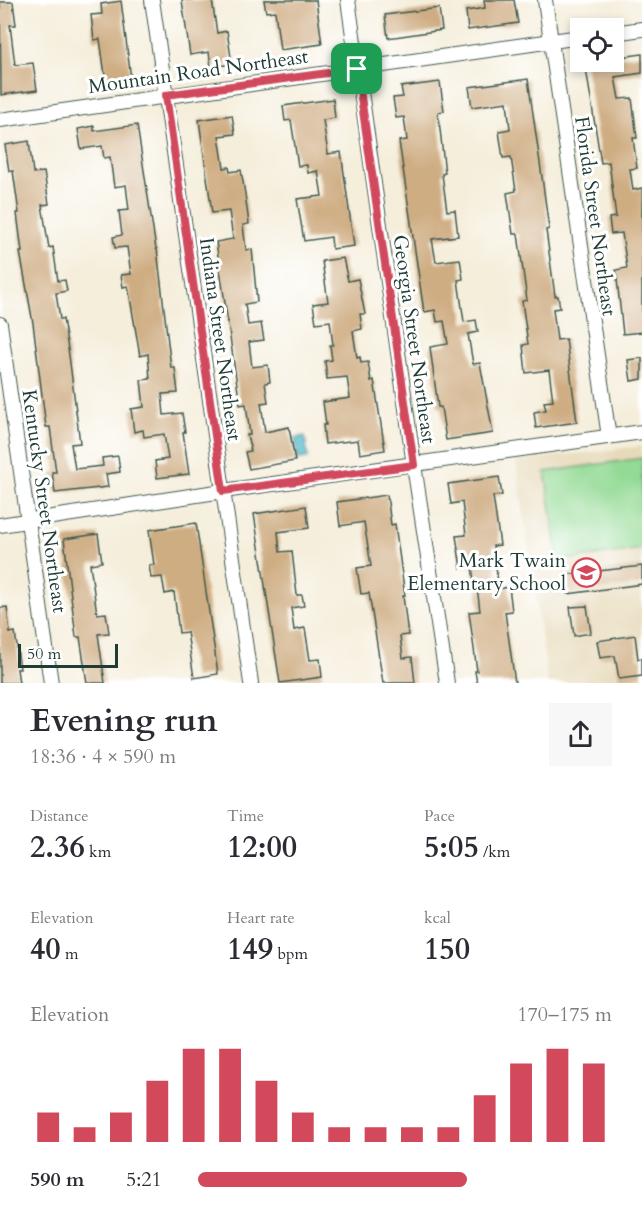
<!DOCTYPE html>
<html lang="en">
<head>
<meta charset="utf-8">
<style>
	:root { --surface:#fff; --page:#f7f7f7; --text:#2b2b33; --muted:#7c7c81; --accent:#d1495b }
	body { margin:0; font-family:Cardo,serif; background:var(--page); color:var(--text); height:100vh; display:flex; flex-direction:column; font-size:22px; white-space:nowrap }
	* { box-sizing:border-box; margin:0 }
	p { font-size:20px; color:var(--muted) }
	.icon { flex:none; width:33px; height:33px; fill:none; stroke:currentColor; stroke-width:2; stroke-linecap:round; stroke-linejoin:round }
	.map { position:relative; height:683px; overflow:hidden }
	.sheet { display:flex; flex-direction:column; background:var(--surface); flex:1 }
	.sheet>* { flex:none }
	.buttons { position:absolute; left:570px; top:18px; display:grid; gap:12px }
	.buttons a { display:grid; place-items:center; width:54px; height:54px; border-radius:0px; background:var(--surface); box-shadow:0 3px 9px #0003; font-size:30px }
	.scale { position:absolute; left:18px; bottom:15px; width:100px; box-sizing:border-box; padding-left:6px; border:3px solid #1f3d34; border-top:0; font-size:16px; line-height:21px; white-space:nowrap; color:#1f3d34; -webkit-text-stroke:4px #fff; paint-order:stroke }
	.pin { position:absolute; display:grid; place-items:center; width:51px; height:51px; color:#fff; margin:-26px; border-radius:12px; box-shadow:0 3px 9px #0006 }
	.round { display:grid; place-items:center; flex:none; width:63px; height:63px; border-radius:0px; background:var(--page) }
	.summary { display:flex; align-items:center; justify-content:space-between; height:102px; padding:0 30px }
	h1 { font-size:33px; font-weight:600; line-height:45px }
	.stats { display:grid; grid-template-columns:repeat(3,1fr); gap:9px; height:102px; padding:6px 30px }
	.stats div { display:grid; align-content:center }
	.stats b { font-size:30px; font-weight:600 }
	.stats small { font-size:16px; font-weight:400 }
	.stats p { font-size:16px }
	.chart { height:168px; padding:12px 30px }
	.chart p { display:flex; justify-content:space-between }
	.chart svg { width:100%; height:108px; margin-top:6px; stroke:var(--accent); stroke-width:6 }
	ul { padding:0 30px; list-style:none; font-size:20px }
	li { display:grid; grid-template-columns:96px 72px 1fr; align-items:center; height:45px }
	li i { height:15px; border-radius:8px; background:var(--accent) }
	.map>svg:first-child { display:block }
	.built { fill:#e7daba }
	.green { fill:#93da94; stroke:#598c64; stroke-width:1.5 }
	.water { fill:#4eb8cb; stroke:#367a80; stroke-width:1.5 }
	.building { fill:#cfad83 }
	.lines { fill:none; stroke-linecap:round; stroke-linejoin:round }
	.street-casing { stroke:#3f584d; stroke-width:16 }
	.street { stroke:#fff; stroke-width:14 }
	.route-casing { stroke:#fff; stroke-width:12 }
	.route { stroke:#d1495b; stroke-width:8 }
	.labels { text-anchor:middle; stroke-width:6; stroke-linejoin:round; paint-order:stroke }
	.street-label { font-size:20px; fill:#1f3d34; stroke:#fff }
	.poi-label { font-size:20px; fill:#1f3d34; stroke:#fff; text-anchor:end }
</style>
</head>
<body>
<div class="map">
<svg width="642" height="683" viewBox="0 0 642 683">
	<rect width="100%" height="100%" fill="#fff"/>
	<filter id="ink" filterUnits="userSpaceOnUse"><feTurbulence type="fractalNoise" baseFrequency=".0167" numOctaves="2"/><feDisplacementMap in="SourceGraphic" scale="12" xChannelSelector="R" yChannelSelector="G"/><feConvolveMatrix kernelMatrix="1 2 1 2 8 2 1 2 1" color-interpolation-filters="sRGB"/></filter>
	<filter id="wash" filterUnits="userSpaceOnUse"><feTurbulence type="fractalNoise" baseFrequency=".008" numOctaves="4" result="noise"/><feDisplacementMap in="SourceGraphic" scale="24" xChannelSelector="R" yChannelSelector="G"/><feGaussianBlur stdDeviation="1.35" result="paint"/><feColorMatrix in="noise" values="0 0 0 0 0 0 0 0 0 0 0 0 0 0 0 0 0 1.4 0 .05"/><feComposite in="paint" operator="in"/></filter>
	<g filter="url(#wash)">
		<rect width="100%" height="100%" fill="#f5eedb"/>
		<path class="built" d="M642 446V683H548L516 461Z"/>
		<path class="green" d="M642 458V549L559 561 545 472Z"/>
		<path class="water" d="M305 436 308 458 298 459 295 438Z"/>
		<g id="blocks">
			<g class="building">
				<path d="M182 0H212L217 33 227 31 232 64 211 67 209 52 190 55Z"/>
				<path d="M264 0H316L322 44 280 50 275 11 266 12Z"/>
				<path d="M484 0H514L518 23 468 30 466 11 485 8Z"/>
				<path d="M121 1 131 79 106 82 100 39 94 40 91 15 102 14 101 4Z"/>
				<path d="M0 2H13L16 25H10L15 65 33 63 37 90 1 95Z"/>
				<path d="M439 8 442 30 388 38 385 15Z"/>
				<path d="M642 54V73L615 77 619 99 632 98 637 138H633L637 168 630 169 633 190 642 188V332L623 334 616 270 627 268 622 233 611 234 609 218 616 217 609 162 601 163 585 62H614V58Z"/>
				<path d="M528 79 542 177 549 229 546 230 555 296H558L560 308 553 309 557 340 566 339 577 422 536 428 534 412 546 410 544 402 553 401 549 370 526 373 523 345 528 344 522 301 527 300 518 234H513L507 193 516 191 511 157 503 158 499 131 510 129 507 102 472 107 469 87Z"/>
				<path d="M440 82 444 111 438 112 445 173 442 174 447 211 455 210 458 236 432 239 436 262 460 259 463 279 458 280 464 322 476 320 478 332 468 334 473 364 480 363 493 433 446 440 441 407H438L430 347 448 344 444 321 437 322 435 310 424 312 399 141 407 140 404 117 396 118 393 98 403 97 401 87Z"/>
				<path d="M333 99 335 118 323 120 328 154 341 152 354 246 332 249 331 237 304 241 297 199 322 196 318 171 308 173 307 165 298 166 291 120 285 121 283 106Z"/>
				<path d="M232 115 235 134 219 136 224 168 229 167 230 172 241 170 245 194 249 224 243 225 246 250 252 249 257 302 245 304 248 325 261 323 264 340 249 342 252 367 268 365 270 382 265 383 268 402 261 403 265 432 289 427 295 461 249 469 245 452 251 451 247 435H250L246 404 240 405 216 242 233 239 229 211 212 213 199 120Z"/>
				<path d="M137 125 156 249H157L171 368H175L178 393 162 394 164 415 182 413 185 432H183L189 474 157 478 155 461 168 459 164 434 144 437 143 430 134 432 131 409 144 407 141 380 150 379 148 354 140 356 128 286 123 287 121 275 131 274 127 247 115 248 113 237 122 235 119 211 129 210 126 185 114 187 110 157 104 158 102 146 81 149 78 129 94 126V131Z"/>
				<path d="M29 141 33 173 44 172 49 204 42 205 49 248 53 247 58 281 65 280 67 291 56 293 60 319H63L69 355 80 443 71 444 75 469 103 466 102 458 118 456 120 472 106 474 108 487 55 493 52 472H56L50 427H46L33 323 20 252H22L17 213H19L13 171H9L5 145Z"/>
				<path d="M343 258 348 281 358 279 365 314H360L362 329 353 331 357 358 360 357 361 363 368 362 371 381 374 380 385 450 360 454 358 440 325 444 323 425H326L323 402 350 398 347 377 327 379 325 361 332 360 330 345H333L330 321 316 323 313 304 328 302 322 261Z"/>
				<path d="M642 358V379L631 381 628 360Z"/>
				<path d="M499 477 502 495 493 496 500 545 493 546 499 589 509 587 512 611 505 612 515 683H477L475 671H477L469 612 480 611 477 587 475 588 472 566 461 568 456 536 466 535 462 502 451 504 448 484Z"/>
				<path d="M387 495 391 525 395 524 405 596H403L408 635 400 636 403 658 412 657 415 683H383L369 593 361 594 357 568 371 566 364 522 340 526 337 502Z"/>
				<path d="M306 506 309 528 278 532 280 552 292 551 297 595H302L304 606 291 608 294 630 305 628 310 660 320 659 322 677 280 683 254 514Z"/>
				<path d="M196 523 218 674 194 678 187 632 179 633 174 592 165 594 162 577 151 578 149 565H154L149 530Z"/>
				<path d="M98 534 102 562 90 564 97 614 106 613 109 633 98 634 105 683H87L80 637H76L64 539Z"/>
				<path d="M642 566V584L568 594 567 593 564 575Z"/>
				<path d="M587 606 591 633 574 636 570 607Z"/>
				<path d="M7 607 10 633 15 632 20 669H17L19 683H0V608Z"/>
				<path d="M635 635 638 659 642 658V676L619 679 615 656 600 658 597 641Z"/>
			</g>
		</g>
	</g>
	<g filter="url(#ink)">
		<use href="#blocks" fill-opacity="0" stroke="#3f584d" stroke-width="1.5"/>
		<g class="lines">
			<defs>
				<g id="street">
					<path d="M152 0 251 683"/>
					<path d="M348 0 414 465 447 683"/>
					<path d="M545 0 609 437"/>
					<path d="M614 33 642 29"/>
					<path d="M0 120 580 37"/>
					<path d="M0 324 51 683"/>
					<path d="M0 525 223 491 642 432"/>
				</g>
			</defs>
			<use href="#street" class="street-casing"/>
			<use href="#street" class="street"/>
		</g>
	</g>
	<g class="lines" filter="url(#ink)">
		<defs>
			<path id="route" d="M357 69 414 465 223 491 166 95Z"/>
		</defs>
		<use href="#route" class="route-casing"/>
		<use href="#route" class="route"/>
	</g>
	<defs>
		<symbol id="school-ring" viewBox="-11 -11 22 22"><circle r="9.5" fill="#fff" stroke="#d1495b" stroke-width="1.5"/><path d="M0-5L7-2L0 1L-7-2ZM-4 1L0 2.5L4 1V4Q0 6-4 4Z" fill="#d1495b"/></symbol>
	</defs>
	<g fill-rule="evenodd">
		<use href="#school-ring" x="570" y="556" width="33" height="33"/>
	</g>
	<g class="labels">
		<g class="street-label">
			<text transform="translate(198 71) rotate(-8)" y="7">Mountain Road Northeast</text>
			<text transform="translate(596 216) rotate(82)" y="7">Florida Street Northeast</text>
			<text transform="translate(221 339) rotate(82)" y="7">Indiana Street Northeast</text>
			<text transform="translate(415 339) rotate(82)" y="7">Georgia Street Northeast</text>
			<text transform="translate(45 501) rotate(82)" y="7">Kentucky Street Northeast</text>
		</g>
		<g class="poi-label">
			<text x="566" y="567">Mark Twain<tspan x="566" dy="23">Elementary School</tspan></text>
		</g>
	</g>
</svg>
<div class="buttons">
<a><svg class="icon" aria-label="locate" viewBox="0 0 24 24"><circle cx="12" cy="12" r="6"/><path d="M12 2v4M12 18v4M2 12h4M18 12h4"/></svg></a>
</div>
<div class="scale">50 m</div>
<div class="pin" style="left:357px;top:69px;background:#1e9e55"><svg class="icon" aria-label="arrive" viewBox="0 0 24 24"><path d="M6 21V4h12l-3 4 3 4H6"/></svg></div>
</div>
<section class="sheet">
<div class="summary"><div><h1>Evening run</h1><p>18:36 · 4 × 590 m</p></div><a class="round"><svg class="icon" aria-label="share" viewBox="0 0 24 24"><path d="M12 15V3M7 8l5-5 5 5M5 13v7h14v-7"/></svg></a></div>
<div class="stats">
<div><p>Distance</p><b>2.36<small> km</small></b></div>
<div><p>Time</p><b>12:00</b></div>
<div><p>Pace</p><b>5:05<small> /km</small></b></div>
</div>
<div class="stats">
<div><p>Elevation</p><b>40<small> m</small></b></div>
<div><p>Heart rate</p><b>149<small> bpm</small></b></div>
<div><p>kcal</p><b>150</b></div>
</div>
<div class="chart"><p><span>Elevation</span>170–175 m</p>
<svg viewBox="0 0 160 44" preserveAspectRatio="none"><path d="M5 44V32M15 44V38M25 44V32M35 44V19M45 44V6M55 44V6M65 44V19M75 44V32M85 44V38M95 44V38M105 44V38M115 44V38M125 44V25M135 44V12M145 44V6M155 44V12"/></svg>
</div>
<ul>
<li><b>590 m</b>5:21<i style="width:65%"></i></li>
</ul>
</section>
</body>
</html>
